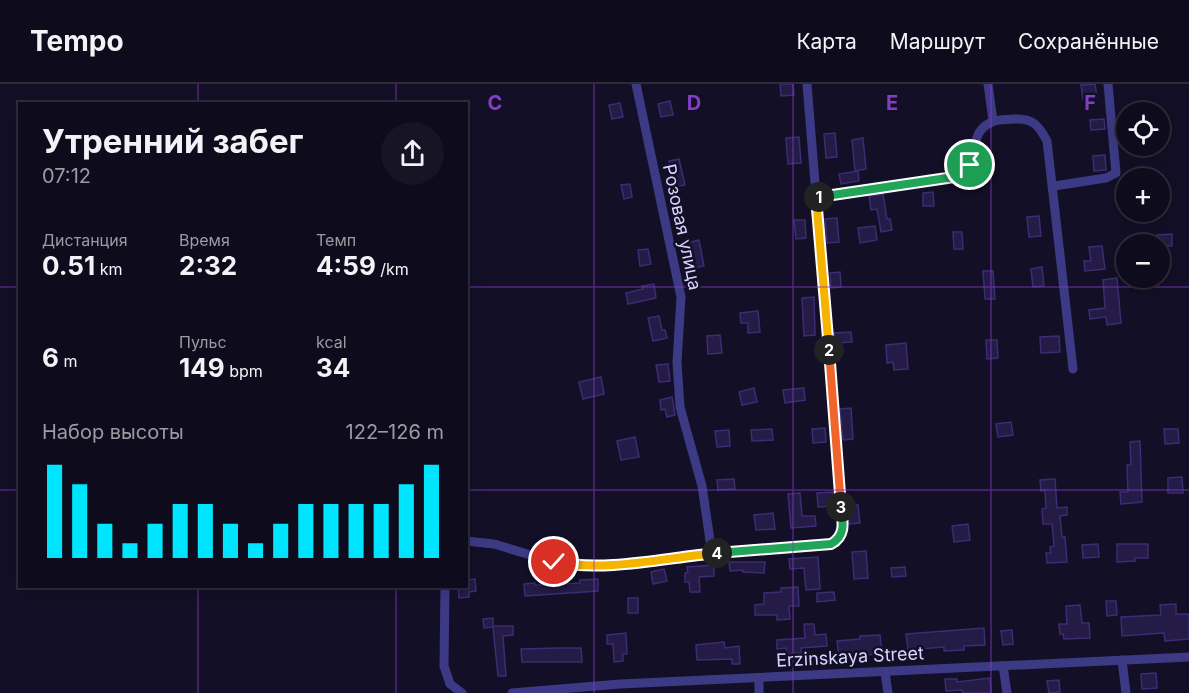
<!DOCTYPE html>
<html lang="ru">
<head>
<meta charset="utf-8">
<style>
	:root { --surface:#0e0b1c; --page:#171425; --text:#f1f3f6; --muted:#9b9ba3; --line:#2e2b3b; --accent:#00e5ff }
	body { margin:0; font-family:Inter,sans-serif; background:var(--page); color:var(--text); height:100vh; display:flex; flex-direction:column; font-size:22px; white-space:nowrap }
	* { box-sizing:border-box; margin:0 }
	p { font-size:20px; color:var(--muted) }
	.icon { flex:none; width:33px; height:33px; fill:none; stroke:currentColor; stroke-width:2; stroke-linecap:round; stroke-linejoin:round }
	.map { position:relative; flex:1; overflow:hidden }
	.panel { position:absolute; left:18px; top:18px; width:450px; height:486px; display:flex; flex-direction:column; background:var(--surface); border-radius:0px; box-shadow:0 3px 15px #0003,0 0 0 2px var(--line) }
	.panel>* { flex:none }
	.buttons { position:absolute; left:1116px; top:18px; display:grid; gap:12px }
	.buttons a { display:grid; place-items:center; width:54px; height:54px; border-radius:50%; background:var(--surface); box-shadow:0 3px 15px #0003,0 0 0 2px var(--line); font-size:30px }
	.pin { position:absolute; display:grid; place-items:center; width:51px; height:51px; color:#fff; margin:-26px; border:3px solid #fff; border-radius:50%; box-shadow:0 2px 6px #0007 }
	.km { position:absolute; width:30px; height:30px; margin:-15px; border-radius:50%; background:#222; color:#fff; font-size:16px; line-height:30px; text-align:center }
	.round { display:grid; place-items:center; flex:none; width:63px; height:63px; border-radius:32px; background:var(--page) }
	.overview { display:flex; align-items:center; justify-content:space-between; height:102px; padding:0 24px }
	h1 { font-size:33px; font-weight:700; line-height:45px }
	.figures { display:grid; grid-template-columns:repeat(3,1fr); gap:9px; height:102px; padding:6px 24px }
	.figures div { display:grid; align-content:center }
	.figures b { font-size:26px; font-weight:700 }
	.figures small { font-size:16px; font-weight:400 }
	.figures p { font-size:16px }
	.chart { height:168px; padding:12px 24px }
	.chart p { display:flex; justify-content:space-between }
	.chart svg { width:100%; height:108px; margin-top:6px; stroke:var(--accent); stroke-width:6 }
	header { display:flex; align-items:center; gap:36px; box-sizing:border-box; height:84px; padding:0 30px; background:var(--surface); border-bottom:2px solid var(--line) }
	header strong { font-size:28px }
	nav { display:flex; gap:33px; margin-inline-start:auto; font-size:21px }
	.map>svg:first-child { display:block }
	.building { fill:#241b47; stroke:#3b2d73; stroke-width:1.5 }
	.lines { fill:none; stroke-linecap:round; stroke-linejoin:round }
	.street { stroke:#3d3a85; stroke-width:9 }
	.split-1-casing { stroke:#fff; stroke-width:12 }
	.split-2-casing { stroke:#fff; stroke-width:12 }
	.split-3-casing { stroke:#fff; stroke-width:12 }
	.split-4-casing { stroke:#fff; stroke-width:12 }
	.split-5-casing { stroke:#fff; stroke-width:12 }
	.split-1 { stroke:#22a559; stroke-width:8 }
	.split-2 { stroke:#f5b400; stroke-width:8 }
	.split-3 { stroke:#f0652b; stroke-width:8 }
	.split-4 { stroke:#22a559; stroke-width:8 }
	.split-5 { stroke:#f5b400; stroke-width:8 }
	.grid { fill:none; stroke:#843dc5; stroke-width:1.5; stroke-opacity:0.55 }
	.labels { text-anchor:middle; stroke-width:5; stroke-linejoin:round; paint-order:stroke }
	.street-label { font-size:18px; fill:#d9d4ff; stroke:#130f26 }
	.grid-label { font-size:20px; text-anchor:middle; font-weight:bold; fill:#843dc5; stroke:#130f26; stroke-width:5; stroke-linejoin:round; paint-order:stroke }
</style>
</head>
<body>
<header>
<strong>Tempo</strong>
<nav><a>Карта</a><a>Маршрут</a><a>Сохранённые</a></nav>
</header>
<div class="map">
<svg width="1189" height="609" viewBox="0 0 1189 609">
	<rect width="100%" height="100%" fill="#130f26"/>
	<g class="building">
		<path d="M780 0H793L794 11 781 12Z"/>
		<path d="M1095 0 1097 14 1083 15 1081 1Z"/>
		<path d="M670 17 673 31 661 33 658 20Z"/>
		<path d="M620 19 623 33 612 35 609 21Z"/>
		<path d="M1143 20 1144 28H1130L1129 21Z"/>
		<path d="M1104 35 1105 45 1091 46 1090 36Z"/>
		<path d="M835 49 837 73 826 74 824 50Z"/>
		<path d="M799 53 801 79 788 80 786 54Z"/>
		<path d="M863 54 866 85 855 87 852 56Z"/>
		<path d="M1105 71 1106 86 1094 87 1093 72Z"/>
		<path d="M679 75 685 101 674 103 669 77Z"/>
		<path d="M858 87 859 97 841 100 839 90Z"/>
		<path d="M630 100 632 113 624 115 621 101Z"/>
		<path d="M933 108 934 122H923V109Z"/>
		<path d="M883 110 887 135H890L892 146 881 148 877 125 871 126 869 112Z"/>
		<path d="M1039 132 1041 152 1029 153 1027 133Z"/>
		<path d="M837 134 839 158 827 159 825 135Z"/>
		<path d="M794 136H805L806 154 796 155Z"/>
		<path d="M875 142 877 156 860 159 858 144Z"/>
		<path d="M953 148H962L963 165H954Z"/>
		<path d="M1172 150V162H1160L1157 160V151Z"/>
		<path d="M699 156 704 182 693 184 687 159Z"/>
		<path d="M1102 162 1105 185 1085 187 1084 177H1091L1089 163Z"/>
		<path d="M648 165 651 180 640 182 638 166Z"/>
		<path d="M1042 183 1044 202 1033 203 1031 185Z"/>
		<path d="M983 187H993L995 215H985Z"/>
		<path d="M840 188 841 203 831 204 830 189Z"/>
		<path d="M1117 194 1121 239 1107 241 1106 233 1090 235 1089 226 1105 224 1103 196Z"/>
		<path d="M654 200 656 214 628 220 626 209 643 205 642 202Z"/>
		<path d="M814 213 815 251 804 252 802 214Z"/>
		<path d="M758 227 760 248 748 249V239H741L740 229Z"/>
		<path d="M659 232 662 246H665L667 254 653 257 648 234Z"/>
		<path d="M851 248 852 258 835 259 834 249Z"/>
		<path d="M720 251 722 269 708 270 707 252Z"/>
		<path d="M1059 252 1060 268 1041 269 1040 253Z"/>
		<path d="M986 256H997L998 274 987 275Z"/>
		<path d="M906 259 908 285 894 286 893 278 887 279 886 261Z"/>
		<path d="M668 280 670 297 659 298 656 281Z"/>
		<path d="M601 293 604 310 583 315 579 298Z"/>
		<path d="M754 304 757 318 742 321 739 308Z"/>
		<path d="M804 304 805 316 785 319 783 306Z"/>
		<path d="M672 313 675 331 667 333 665 325 661 326 660 316Z"/>
		<path d="M851 324 853 355 843 356 840 325Z"/>
		<path d="M1011 338 1013 351 998 353 996 340Z"/>
		<path d="M825 344 826 358 813 359 812 345Z"/>
		<path d="M772 345 773 356 752 357 751 346Z"/>
		<path d="M1164 345H1178L1179 359 1165 360Z"/>
		<path d="M729 346 730 362 717 363 715 347Z"/>
		<path d="M635 353 639 373 621 376 617 357Z"/>
		<path d="M1140 357 1142 418 1121 420 1120 408H1128L1127 381H1131L1130 358Z"/>
		<path d="M1182 393 1183 409H1168V394Z"/>
		<path d="M734 395 735 405 718 406 717 396Z"/>
		<path d="M1055 395 1057 424 1067 423V431L1060 432 1062 453H1065L1067 478 1047 479 1046 469H1051L1050 463 1054 462 1052 440H1043L1042 425 1046 424 1045 406 1041 407 1040 396Z"/>
		<path d="M833 408 834 422 818 423 817 409Z"/>
		<path d="M800 409 802 432H815L816 442 791 444 788 410Z"/>
		<path d="M858 421 860 439 849 440 848 422Z"/>
		<path d="M773 429 775 445 756 446 754 431Z"/>
		<path d="M968 440 970 456 954 458 952 442Z"/>
		<path d="M1098 460 1099 473 1083 474 1082 461Z"/>
		<path d="M1117 460H1148V474H1135V477L1117 478Z"/>
		<path d="M866 467 868 494 854 495 852 468Z"/>
		<path d="M818 473 820 505 806 506 804 484 790 485 789 475Z"/>
		<path d="M729 478H765L764 489 743 488V486L730 487Z"/>
		<path d="M714 481V492L699 493 700 508H690L689 498H685V489L688 488 687 483Z"/>
		<path d="M905 483 906 492 892 493 891 484Z"/>
		<path d="M664 485 667 497 653 500 651 488Z"/>
		<path d="M475 495 476 507 469 508V513L459 514 458 502H466V496Z"/>
		<path d="M598 495V507L525 512 524 500 535 499V501H545L580 499V496Z"/>
		<path d="M798 503 799 522H789L790 535 777 536V531H755V521L764 520V509L781 508V504Z"/>
		<path d="M834 508 835 516 817 518V509Z"/>
		<rect x="628" y="514" width="10" height="15"/>
		<path d="M1106 517H1116L1117 531 1107 532Z"/>
		<path d="M1176 520V530H1189V555L1165 557 1164 549 1122 552 1121 533 1161 531 1160 521Z"/>
		<path d="M1080 521 1082 539H1089L1090 554 1064 555 1063 550H1060L1059 540H1067L1066 522Z"/>
		<path d="M493 534V542H513V551L503 552 506 592H498L493 543 484 544 483 535Z"/>
		<path d="M804 540H814L815 551 826 550 827 562 801 564V569L787 570 786 564 777 565V556L805 554Z"/>
		<path d="M984 544 985 561 964 562V566L944 567V563L908 566 906 550Z"/>
		<path d="M1012 546 1013 560 1003 561 1001 547Z"/>
		<path d="M626 549 627 570H623V577L614 578 613 560H607V551Z"/>
		<path d="M880 551 882 570 839 572 837 557 860 555V552Z"/>
		<path d="M724 558 725 564 739 562 740 580H732V575L697 576 696 561Z"/>
		<path d="M559 564H581L582 578H522L521 565Z"/>
		<path d="M1156 589 1157 604 1142 605 1141 590Z"/>
		<path d="M990 594 991 609H963L962 606 946 607 945 595H957V598Z"/>
		<path d="M1059 596 1060 608 1049 609 1047 597Z"/>
	</g>
	<g class="lines">
		<g class="street">
			<path d="M636 0 681 213 677 278 680 323 702 402 712 470"/>
			<path d="M988 0 993 37"/>
			<path d="M1054 102 1106 94 1116 89 1108 0"/>
			<path d="M816 113 954 93C983 81 965 49 992 38 998 35 1008 36 1015 35 1033 34 1039 42 1047 57L1073 285"/>
			<path d="M466 457 494 460 554 478 576 482 625 481 712 470 831 460 837 457 843 445 807 0"/>
			<path d="M445 502 444 582 450 600 462 609"/>
			<path d="M1122 576 1126 609"/>
			<path d="M1003 582 1007 609"/>
			<path d="M885 588 888 609"/>
			<path d="M759 594V609"/>
			<path d="M512 609 620 600 1189 573"/>
		</g>
	</g>
	<g class="lines">
		<defs>
			<path id="split-1" d="M819 113 954 93 963 89 970 81"/>
			<path id="split-2" d="M819 113H816L829 266"/>
			<path id="split-3" d="M829 266 841 423"/>
			<path id="split-4" d="M717 469 831 460C846 452 843 438 841 423"/>
			<path id="split-5" d="M554 478C608 488 663 474 717 469"/>
		</defs>
		<use href="#split-1" class="split-1-casing"/>
		<use href="#split-2" class="split-2-casing"/>
		<use href="#split-3" class="split-3-casing"/>
		<use href="#split-4" class="split-4-casing"/>
		<use href="#split-5" class="split-5-casing"/>
		<use href="#split-1" class="split-1"/>
		<use href="#split-2" class="split-2"/>
		<use href="#split-3" class="split-3"/>
		<use href="#split-4" class="split-4"/>
		<use href="#split-5" class="split-5"/>
	</g>
	<path class="grid" d="M198 0V20M396 0V20M594 0V609M793 0V609M991 0V609M0 203H20M466 203H1189M0 406H20M466 406H1189M198 502V609M396 502V609"/>
	<g class="labels">
		<g class="street-label">
			<text transform="translate(682 143) rotate(78)" y="6">Розовая улица</text>
			<text transform="translate(850 573) rotate(-3)" y="6">Erzinskaya Street</text>
		</g>
	</g>
	<g class="grid-label">
		<text x="495" y="26">C</text>
		<text x="694" y="26">D</text>
		<text x="892" y="26">E</text>
		<text x="1090" y="26">F</text>
	</g>
</svg>
<div class="buttons">
<a><svg class="icon" aria-label="locate" viewBox="0 0 24 24"><circle cx="12" cy="12" r="6"/><path d="M12 2v4M12 18v4M2 12h4M18 12h4"/></svg></a>
<a>+</a>
<a>−</a>
</div>
<div class="pin" style="left:970px;top:81px;background:#1e9e55"><svg class="icon" aria-label="arrive" viewBox="0 0 24 24"><path d="M6 21V4h12l-3 4 3 4H6"/></svg></div>
<div class="pin" style="left:554px;top:478px;background:#d93025"><svg class="icon" aria-label="check" viewBox="0 0 24 24"><path d="M5 12l5 5 9-10"/></svg></div>
<b class="km" style="left:819px;top:113px">1</b>
<b class="km" style="left:829px;top:266px">2</b>
<b class="km" style="left:841px;top:423px">3</b>
<b class="km" style="left:717px;top:469px">4</b>
<section class="panel">
<div class="overview"><div><h1>Утренний забег</h1><p>07:12</p></div><a class="round"><svg class="icon" aria-label="share" viewBox="0 0 24 24"><path d="M12 15V3M7 8l5-5 5 5M5 13v7h14v-7"/></svg></a></div>
<div class="figures">
<div><p>Дистанция</p><b>0.51<small> km</small></b></div>
<div><p>Время</p><b>2:32</b></div>
<div><p>Темп</p><b>4:59<small> /km</small></b></div>
</div>
<div class="figures">
<div><b>6<small> m</small></b></div>
<div><p>Пульс</p><b>149<small> bpm</small></b></div>
<div><p>kcal</p><b>34</b></div>
</div>
<div class="chart"><p><span>Набор высоты</span>122–126 m</p>
<svg viewBox="0 0 160 44" preserveAspectRatio="none"><path d="M5 44V6M15 44V14M25 44V30M35 44V38M45 44V30M55 44V22M65 44V22M75 44V30M85 44V38M95 44V30M105 44V22M115 44V22M125 44V22M135 44V22M145 44V14M155 44V6"/></svg>
</div>
</section>
</div>
</body>
</html>
